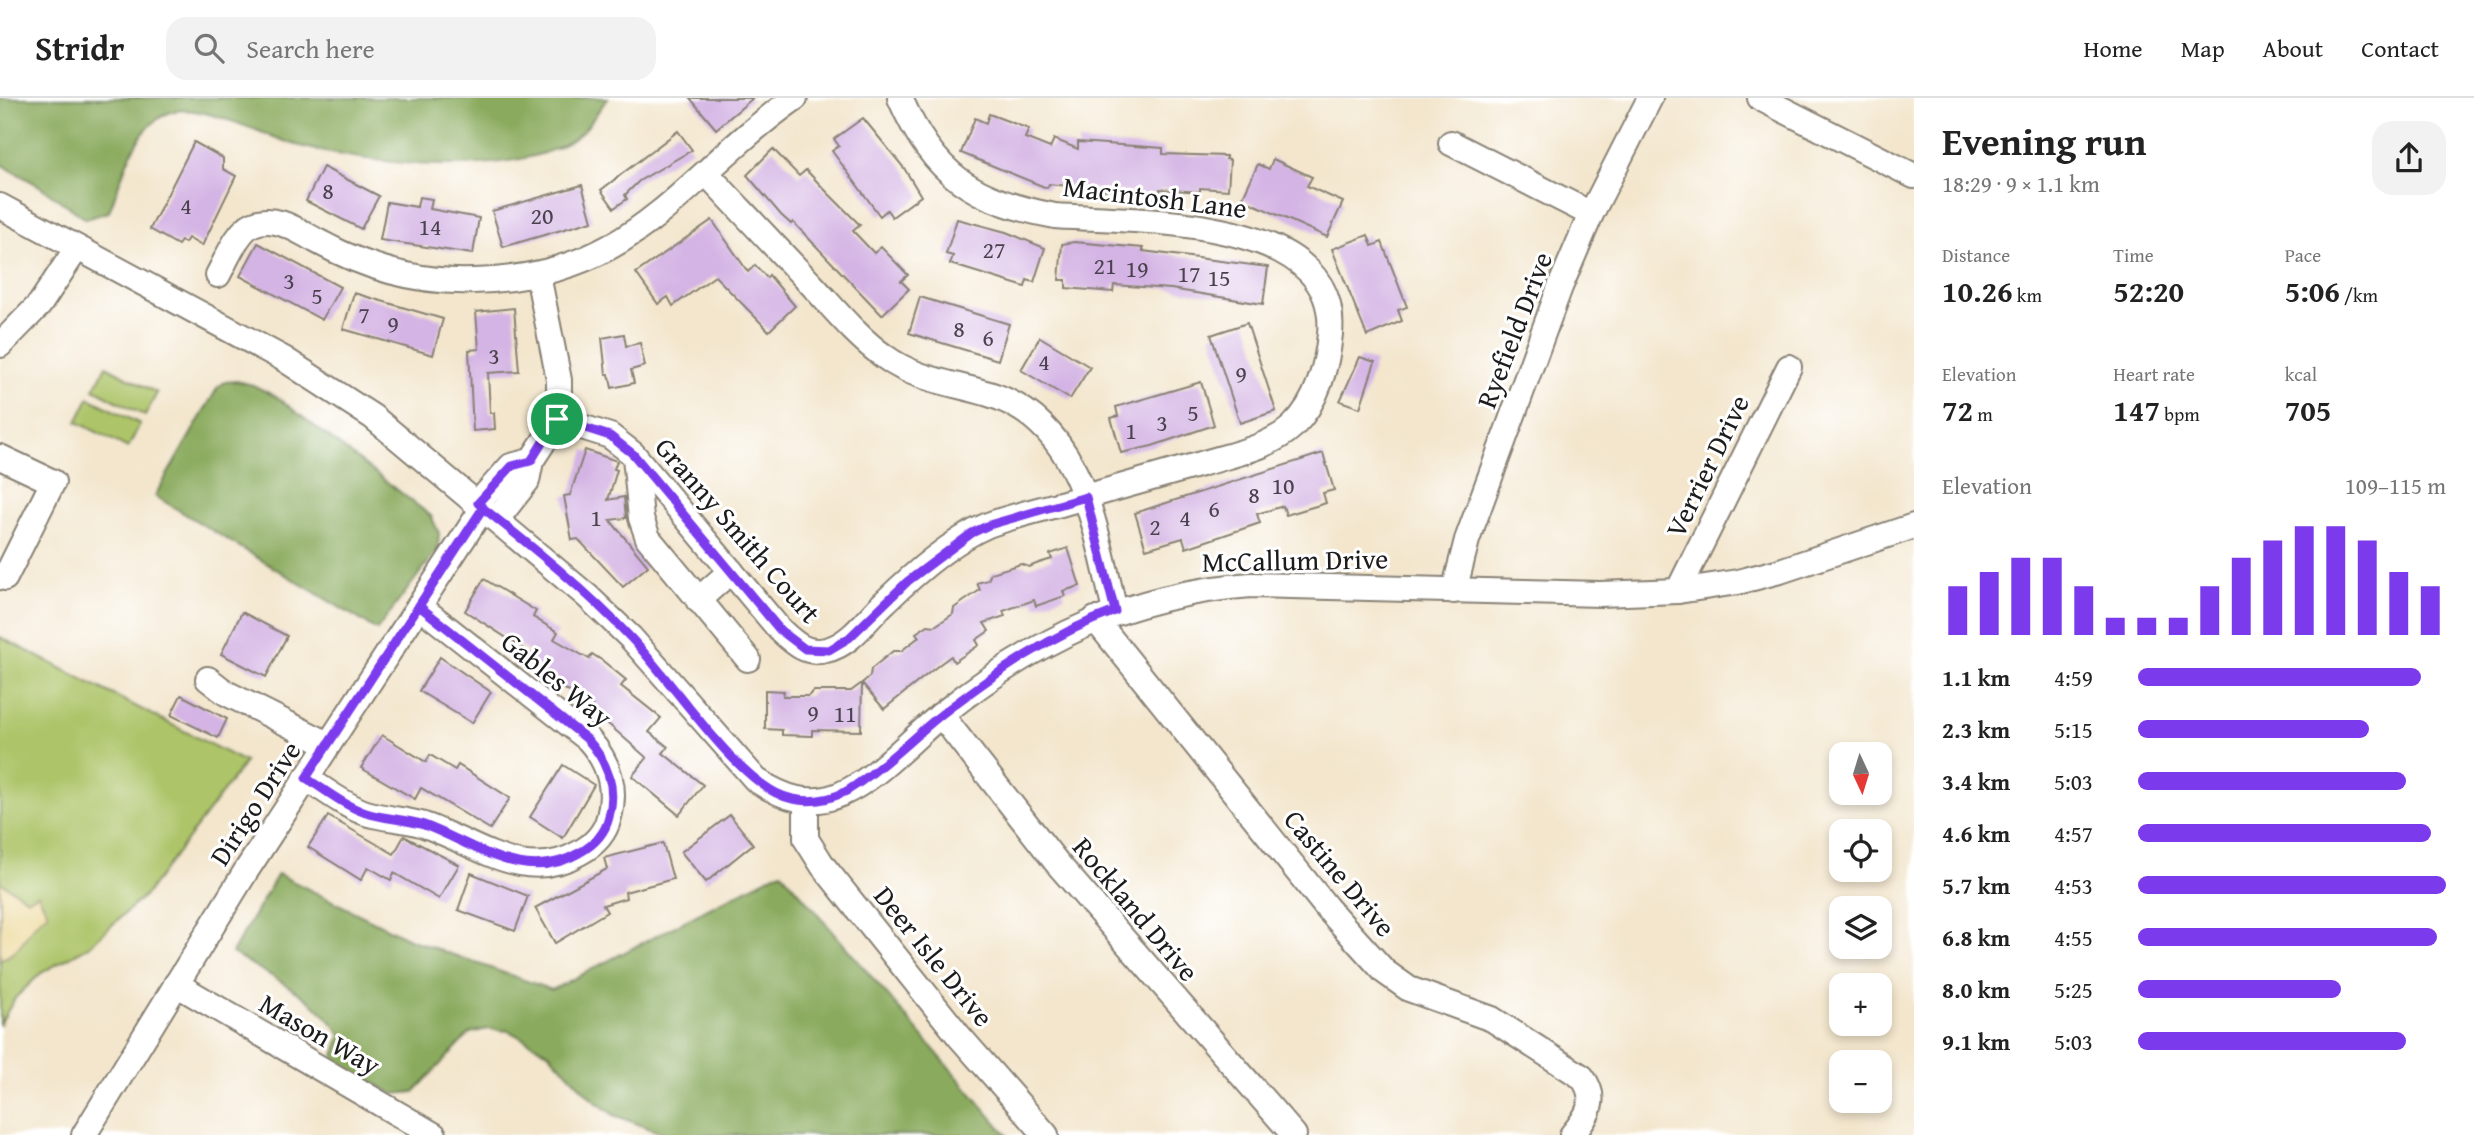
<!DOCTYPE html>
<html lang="en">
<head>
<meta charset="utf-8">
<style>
	:root { --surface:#fff; --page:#f2f2f2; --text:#222; --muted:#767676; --line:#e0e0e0; --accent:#7c3aed }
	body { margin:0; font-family:"Gentium Book Plus",serif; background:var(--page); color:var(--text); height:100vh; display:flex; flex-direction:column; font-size:26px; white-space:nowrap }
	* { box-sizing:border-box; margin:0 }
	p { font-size:23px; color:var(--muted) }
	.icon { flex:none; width:38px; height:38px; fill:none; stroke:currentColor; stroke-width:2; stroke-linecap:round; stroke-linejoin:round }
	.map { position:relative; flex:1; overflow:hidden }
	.details { display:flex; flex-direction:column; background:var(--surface); width:560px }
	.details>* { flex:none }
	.needle { width:46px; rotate:176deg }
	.tools { position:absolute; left:1829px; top:644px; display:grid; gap:14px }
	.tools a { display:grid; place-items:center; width:63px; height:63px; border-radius:14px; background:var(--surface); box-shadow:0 4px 10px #0003; font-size:35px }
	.pin { position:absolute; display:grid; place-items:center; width:60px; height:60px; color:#fff; margin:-30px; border:4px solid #fff; border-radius:50%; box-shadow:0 2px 7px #0007 }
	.round { display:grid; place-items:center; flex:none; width:74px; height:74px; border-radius:21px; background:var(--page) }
	.head { display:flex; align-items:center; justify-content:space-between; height:119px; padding:0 28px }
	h1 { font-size:38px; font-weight:600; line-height:52px }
	.metrics { display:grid; grid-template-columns:repeat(3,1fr); gap:10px; height:119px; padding:7px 28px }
	.metrics div { display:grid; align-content:center }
	.metrics b { font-size:30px; font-weight:600 }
	.metrics small { font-size:19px; font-weight:400 }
	.metrics p { font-size:19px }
	.chart { height:196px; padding:14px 28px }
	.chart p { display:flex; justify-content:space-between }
	.chart svg { width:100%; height:126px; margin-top:7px; stroke:var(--accent); stroke-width:6 }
	ul { padding:0 28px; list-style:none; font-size:23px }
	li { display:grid; grid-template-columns:112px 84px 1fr; align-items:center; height:52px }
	li i { height:18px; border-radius:9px; background:var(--accent) }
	header { display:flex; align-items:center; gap:42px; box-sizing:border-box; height:98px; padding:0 35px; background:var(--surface); border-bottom:2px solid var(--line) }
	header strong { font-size:33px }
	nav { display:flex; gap:38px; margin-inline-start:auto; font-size:24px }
	.search { width:490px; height:63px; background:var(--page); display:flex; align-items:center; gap:18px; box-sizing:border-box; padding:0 24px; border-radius:21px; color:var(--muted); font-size:26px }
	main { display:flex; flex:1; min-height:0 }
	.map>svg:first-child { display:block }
	.green { fill:#adc469; stroke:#647042; stroke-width:2 }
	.forest { fill:#8aaa5d; stroke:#53633c; stroke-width:2 }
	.sand { fill:#eeda9e; stroke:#857b5d; stroke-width:2 }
	.building { fill:#d4b4e4 }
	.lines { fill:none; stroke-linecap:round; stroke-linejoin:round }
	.minor-casing { stroke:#888174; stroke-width:28 }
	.minor { stroke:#fff; stroke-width:24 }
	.route-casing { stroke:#fff; stroke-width:14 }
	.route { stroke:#7c3aed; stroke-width:9 }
	.labels { text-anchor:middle; stroke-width:6; stroke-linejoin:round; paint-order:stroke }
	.number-label { font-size:24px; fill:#4a424e }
	.street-label { font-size:28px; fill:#1c1c1c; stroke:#fff }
</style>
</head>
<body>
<header>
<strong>Stridr</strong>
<div class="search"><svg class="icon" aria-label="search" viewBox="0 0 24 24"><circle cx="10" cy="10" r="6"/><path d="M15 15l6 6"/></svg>Search here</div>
<nav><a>Home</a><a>Map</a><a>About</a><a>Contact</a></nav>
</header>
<main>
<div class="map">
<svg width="1914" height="1037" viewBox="0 0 1914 1037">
	<rect width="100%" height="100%" fill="#fff"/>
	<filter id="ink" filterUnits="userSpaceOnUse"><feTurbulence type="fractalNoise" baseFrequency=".0143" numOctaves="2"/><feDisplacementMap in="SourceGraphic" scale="14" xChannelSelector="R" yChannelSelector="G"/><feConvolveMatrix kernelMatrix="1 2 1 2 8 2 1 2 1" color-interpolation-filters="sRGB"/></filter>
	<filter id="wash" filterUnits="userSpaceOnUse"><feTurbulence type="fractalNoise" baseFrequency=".00686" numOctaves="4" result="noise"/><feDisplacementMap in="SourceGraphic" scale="28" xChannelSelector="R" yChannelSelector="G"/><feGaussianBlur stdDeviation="1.57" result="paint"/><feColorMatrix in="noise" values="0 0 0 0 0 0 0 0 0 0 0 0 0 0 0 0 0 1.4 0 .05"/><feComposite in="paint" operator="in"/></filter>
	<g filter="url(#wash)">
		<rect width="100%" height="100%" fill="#f3e6cd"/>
		<g class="green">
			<path d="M106 268 157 295 145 318 94 291Z"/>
			<path d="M89 300 140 326 128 350 77 324Z"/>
			<path d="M0 539 245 664 147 795 88 849 41 875 15 900 0 926Z"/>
		</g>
		<g class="forest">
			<path d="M0 0H608C599 11 592 24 582 34 526 86 361 66 293 46 265 37 196 4 171 14 132 29 123 79 109 114L86 121 38 87 0 66Z"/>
			<path d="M237 283 253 287 277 299 431 418 439 435 438 451 377 532 155 398 218 289 225 284Z"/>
			<path d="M781 773 1007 1037H667L614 1017 592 1001 548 954 509 933 488 931 470 935 414 994 394 996 337 966 334 957 341 937C317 899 270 878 232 855L278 776 409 841 552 892Z"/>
		</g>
		<path class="sand" d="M0 784 28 801 38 796 48 815C26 829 24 855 0 861Z"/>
		<g id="blocks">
			<g class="building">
				<path d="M690 0H753L716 31Z"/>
				<path d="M989 16 1029 31 1025 40 1050 50 1054 41 1078 51V44L1163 50V56L1226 58V61L1230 62 1228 92 1200 90V94L1160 91V94L1148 96 1049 86 1047 90 961 55 975 20 986 25Z"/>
				<path d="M863 20 904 70 921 98 892 119 887 112 880 118 832 53 839 48 834 41Z"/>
				<path d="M678 33 692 52 639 83 625 97 627 101 614 110 601 92Z"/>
				<path d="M194 44 223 60V71L236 78 202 148 188 140 185 145 181 143 178 147 150 131Z"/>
				<path d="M773 51 799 78 806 72 828 95 860 127 853 133 874 155 881 149 908 177 901 183 909 191 882 217 793 124 791 126 781 117 747 77Z"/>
				<path d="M1273 61 1312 79 1307 88 1343 104 1327 139 1242 101 1258 66 1269 71Z"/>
				<path d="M323 69 379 98 361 131 306 103Z"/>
				<path d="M582 87 592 123 503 149 492 113Z"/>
				<path d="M419 99 432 101 430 111 479 120 473 156 380 142 387 104 417 109Z"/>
				<path d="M957 121 1006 134 1045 150 1034 184 1027 182 1025 189 950 166 953 158 946 156Z"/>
				<path d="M712 122 748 174 755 167 767 180 769 177 795 208 769 233 715 178 673 208 668 199 658 206 636 175Z"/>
				<path d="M1368 137 1372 148 1382 144 1407 209 1398 212 1402 223 1367 238 1332 151Z"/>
				<path d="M1074 144 1143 150V153L1268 169 1263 206 1171 191 1114 187 1113 194 1066 190V182H1059L1062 146Z"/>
				<path d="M258 145 340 189 322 222 240 178Z"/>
				<path d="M354 195 443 221 433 257 343 231Z"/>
				<path d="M920 199 1009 226 998 262 909 235Z"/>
				<path d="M514 210 519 273 488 275 490 315H494L495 331 473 333 469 252 479 251 476 214Z"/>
				<path d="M1247 225 1276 313 1240 325 1211 237Z"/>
				<path d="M624 236 626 248 640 245 645 268 631 272 634 285 612 290 609 276H606L602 240Z"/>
				<path d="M1040 239 1090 269 1070 301 1021 272Z"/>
				<path d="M1360 259 1375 264 1360 310 1340 303Z"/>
				<path d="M1201 284 1214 327 1152 348 1121 355 1111 320 1118 318 1116 309Z"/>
				<path d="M585 352 617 363 614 371 617 372 608 402 624 399 626 420 610 422 648 468 623 489 578 441 572 442 564 398 570 397Z"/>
				<path d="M1323 355 1334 392 1323 395 1326 405 1286 417 1283 408 1257 416 1260 425 1186 450 1183 440 1146 451 1135 415Z"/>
				<path d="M1068 450 1080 488 1063 493 1065 498 1036 508 1034 502 1003 513 1005 518 984 525 989 533 976 542 979 547 954 564 951 558 940 566 884 611 862 585 870 578 871 571 893 553H901L919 539 916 535 928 527 935 528 953 516 954 510 980 492 977 485 988 482 991 475 1021 466 1029 469 1039 465 1052 461 1050 456Z"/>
				<path d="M484 481 536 513 533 519 558 534 554 541 589 561 592 556 603 563 626 582 621 588 661 620 649 634 668 649 663 655 703 687 679 717 632 678 647 660 590 610 592 608 527 568 533 557 465 513Z"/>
				<path d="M242 514 287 538 266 579 221 556Z"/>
				<path d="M440 559 491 594 472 625 419 593Z"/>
				<path d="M862 585 861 633 812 632V638L782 637V632L765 631V592L784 593 783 598H808L814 593H851Z"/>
				<path d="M181 597 227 621 218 640 171 617Z"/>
				<path d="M382 637 426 664 430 657 455 672 458 667 510 700 490 731 421 690 415 701 361 670Z"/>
				<path d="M563 667 594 687 563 740 530 719Z"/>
				<path d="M730 717 753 746 706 784 681 754Z"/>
				<path d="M328 718 394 756 404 738 459 767 439 801 394 775 391 782 368 769 361 782 308 749Z"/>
				<path d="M663 745 673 781 625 794 626 800 603 807 607 814 555 845 535 810 607 771 604 760Z"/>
				<path d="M471 775 528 798 515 833 458 812Z"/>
			</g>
		</g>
	</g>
	<g filter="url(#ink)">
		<use href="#blocks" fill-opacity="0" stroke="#888174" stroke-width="2"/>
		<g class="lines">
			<defs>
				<g id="minor">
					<path d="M1760 0 1914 78"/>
					<path d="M1451 45 1591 116"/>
					<path d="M707 76C742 113 777 151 813 188 835 212 858 240 885 259 916 282 953 285 989 296 1083 325 1095 432 1115 513"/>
					<path d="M0 108 284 261 373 319 587 498 631 540 756 682C782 699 810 710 841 696 878 680 910 642 941 617 1035 541 1130 496 1251 487L1600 496 1678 493 1738 484 1780 473 1914 428"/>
					<path d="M218 177C226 163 237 133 253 126 275 116 298 133 317 143 366 170 416 185 473 183 638 179 677 83 795 0"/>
					<path d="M0 247 40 206 77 150"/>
					<path d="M557 321 610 338 633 356 780 532C794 545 806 557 826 552 851 547 868 519 886 503 915 475 951 443 988 427 1012 418 1039 412 1064 405 1110 392 1155 379 1201 366 1230 357 1270 350 1293 328 1317 305 1327 268 1330 236 1341 115 1133 124 1055 118 974 103 933 77 900 0"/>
					<path d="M0 359 53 384 5 480 0 477"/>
					<path d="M635 359 641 420 648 440 748 561"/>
					<path d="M478 405 511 368 531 363"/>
					<path d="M497 421 527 383 531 363 552 331 559 310V282L538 177"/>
					<path d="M1454 493 1467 442 1560 189 1591 116 1650 0"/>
					<path d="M1678 493 1789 269"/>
					<path d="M698 502 731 473"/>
					<path d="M1095 521 1327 810 1385 874 1409 891 1492 921 1582 979C1599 1001 1588 1018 1572 1037"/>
					<path d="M208 581 226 595 328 646"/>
					<path d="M941 617 1057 765 1294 1037"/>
					<path d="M306 680C325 692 345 708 366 715 385 721 405 721 424 727 476 745 524 787 579 755 594 747 605 736 609 719 617 689 608 663 588 641L419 508"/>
					<path d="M806 703V741L823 768 959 938 1046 1037"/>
					<path d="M176 886 434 1037"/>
					<path d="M84 1037 246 773 483 410"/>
				</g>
			</defs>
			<use href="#minor" class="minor-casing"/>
			<use href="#minor" class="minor"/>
		</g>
	</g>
	<g class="lines" filter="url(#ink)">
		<defs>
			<path id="route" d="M557 321 531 363 512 368 478 405 483 410 473 425 306 680C325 692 345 708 366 715 385 721 405 721 424 727 475 746 524 787 579 755 594 747 605 736 609 719 617 689 608 664 587 641L419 508 483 410C535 451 586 492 631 540 671 582 728 670 776 695 802 708 833 704 856 687 887 666 913 639 942 616 995 575 1052 536 1115 513L1086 399 989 427 972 435 908 483 849 540 829 552 805 551 780 532 633 356 610 338 557 321"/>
		</defs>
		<use href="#route" class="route-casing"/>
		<use href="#route" class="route"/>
	</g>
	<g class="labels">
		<g class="number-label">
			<text x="328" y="101">8</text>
			<text x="186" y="116">4</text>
			<text x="542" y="126">20</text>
			<text x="430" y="137">14</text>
			<text x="994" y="160">27</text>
			<text x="1105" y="176">21</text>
			<text x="1137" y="179">19</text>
			<text x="1189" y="184">17</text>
			<text x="1219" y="188">15</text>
			<text x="289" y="191">3</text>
			<text x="317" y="206">5</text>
			<text x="364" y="225">7</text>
			<text x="393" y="234">9</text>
			<text x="959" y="239">8</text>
			<text x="988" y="248">6</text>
			<text x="494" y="266">3</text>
			<text x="1044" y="272">4</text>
			<text x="1241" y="284">9</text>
			<text x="1193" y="323">5</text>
			<text x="1162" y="333">3</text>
			<text x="1131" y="341">1</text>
			<text x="1283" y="396">10</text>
			<text x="1254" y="405">8</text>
			<text x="1214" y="419">6</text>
			<text x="596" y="428">1</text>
			<text x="1185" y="428">4</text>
			<text x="1155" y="437">2</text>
			<text x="813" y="623">9</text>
			<text x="845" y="624">11</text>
		</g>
		<g class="street-label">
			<text transform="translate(1155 99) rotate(7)" y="10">Macintosh Lane</text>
			<text transform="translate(1514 232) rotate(-69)" y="10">Ryefield Drive</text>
			<text transform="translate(1707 368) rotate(-64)" y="10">Verrier Drive</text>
			<text transform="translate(738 432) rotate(49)" y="10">Granny Smith Court</text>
			<text transform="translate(1295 462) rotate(-1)" y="10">McCallum Drive</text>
			<text transform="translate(557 581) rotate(39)" y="10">Gables Way</text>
			<text transform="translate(255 705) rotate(-57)" y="10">Dirigo Drive</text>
			<text transform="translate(1340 775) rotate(50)" y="10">Castine Drive</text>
			<text transform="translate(1136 811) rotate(50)" y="10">Rockland Drive</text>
			<text transform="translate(934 858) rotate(51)" y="10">Deer Isle Drive</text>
			<text transform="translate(320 936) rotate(30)" y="10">Mason Way</text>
		</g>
	</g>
</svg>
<div class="tools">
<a><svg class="needle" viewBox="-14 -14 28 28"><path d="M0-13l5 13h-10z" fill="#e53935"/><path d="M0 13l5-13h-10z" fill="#767676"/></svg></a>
<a><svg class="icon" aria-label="locate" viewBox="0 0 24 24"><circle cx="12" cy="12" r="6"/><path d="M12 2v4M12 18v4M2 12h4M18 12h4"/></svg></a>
<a><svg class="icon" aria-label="layers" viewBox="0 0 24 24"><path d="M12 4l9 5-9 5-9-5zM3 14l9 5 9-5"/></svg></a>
<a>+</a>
<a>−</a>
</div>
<div class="pin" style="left:557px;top:321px;background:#1e9e55"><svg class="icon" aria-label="arrive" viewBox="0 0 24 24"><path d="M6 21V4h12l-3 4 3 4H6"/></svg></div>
</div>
<section class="details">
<div class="head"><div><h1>Evening run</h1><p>18:29 · 9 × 1.1 km</p></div><a class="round"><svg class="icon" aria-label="share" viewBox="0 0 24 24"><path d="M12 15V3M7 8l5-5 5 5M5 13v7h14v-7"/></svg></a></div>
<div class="metrics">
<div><p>Distance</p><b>10.26<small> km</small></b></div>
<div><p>Time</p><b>52:20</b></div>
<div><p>Pace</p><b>5:06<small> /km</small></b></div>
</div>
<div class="metrics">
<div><p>Elevation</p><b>72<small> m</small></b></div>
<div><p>Heart rate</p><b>147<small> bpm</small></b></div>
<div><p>kcal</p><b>705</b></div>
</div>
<div class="chart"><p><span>Elevation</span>109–115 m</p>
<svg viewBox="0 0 160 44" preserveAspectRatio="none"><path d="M5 44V27M15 44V22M25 44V17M35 44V17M45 44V27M55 44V38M65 44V38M75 44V38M85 44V27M95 44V17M105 44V11M115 44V6M125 44V6M135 44V11M145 44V22M155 44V27"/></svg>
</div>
<ul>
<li><b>1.1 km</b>4:59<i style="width:92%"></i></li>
<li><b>2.3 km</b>5:15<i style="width:75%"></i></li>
<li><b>3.4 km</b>5:03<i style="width:87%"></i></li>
<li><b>4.6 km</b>4:57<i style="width:95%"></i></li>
<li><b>5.7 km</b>4:53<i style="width:100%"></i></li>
<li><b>6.8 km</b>4:55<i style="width:97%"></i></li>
<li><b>8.0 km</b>5:25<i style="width:66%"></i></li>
<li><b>9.1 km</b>5:03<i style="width:87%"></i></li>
</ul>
</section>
</main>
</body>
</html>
